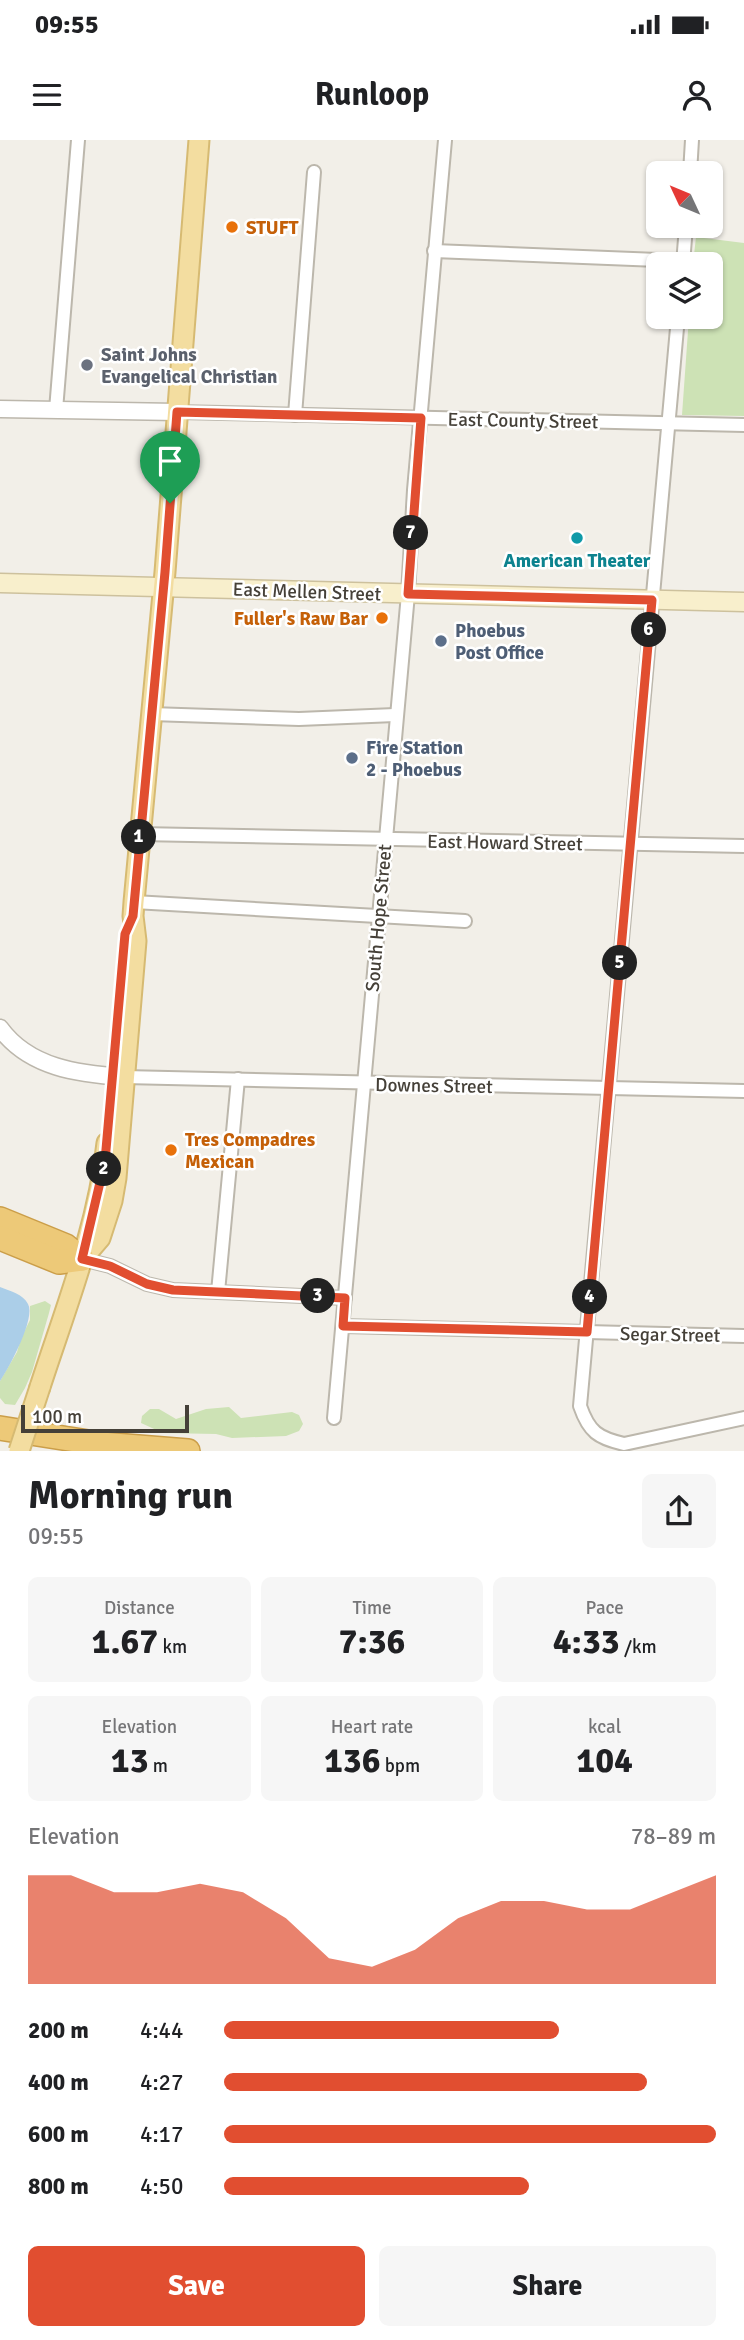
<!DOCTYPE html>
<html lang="en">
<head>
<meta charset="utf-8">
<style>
	:root { --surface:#fff; --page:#f6f6f6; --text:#202124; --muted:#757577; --accent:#e14e30 }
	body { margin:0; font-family:Signika,sans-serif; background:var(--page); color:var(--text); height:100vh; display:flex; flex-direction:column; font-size:26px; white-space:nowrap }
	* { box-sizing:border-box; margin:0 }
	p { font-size:23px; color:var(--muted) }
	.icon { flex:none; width:38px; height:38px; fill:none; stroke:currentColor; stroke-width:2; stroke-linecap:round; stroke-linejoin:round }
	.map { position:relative; height:1311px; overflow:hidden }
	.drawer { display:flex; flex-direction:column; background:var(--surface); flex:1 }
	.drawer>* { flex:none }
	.needle { width:46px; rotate:314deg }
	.controls { position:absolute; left:646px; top:21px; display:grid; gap:14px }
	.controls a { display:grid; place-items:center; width:77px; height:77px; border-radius:10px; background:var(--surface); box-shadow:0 2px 5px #0004; font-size:35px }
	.scale { position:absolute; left:21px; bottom:18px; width:168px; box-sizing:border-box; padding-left:7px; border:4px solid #454038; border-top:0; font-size:19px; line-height:24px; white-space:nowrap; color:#454038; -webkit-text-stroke:5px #fff; paint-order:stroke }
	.pin { position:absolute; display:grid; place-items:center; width:60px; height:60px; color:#fff; margin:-72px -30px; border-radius:50% 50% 50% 0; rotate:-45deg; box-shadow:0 0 7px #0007 }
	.pin .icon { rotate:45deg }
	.km { position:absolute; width:35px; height:35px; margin:-18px; border-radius:50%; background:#222; color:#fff; font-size:19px; line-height:35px; text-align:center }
	.round { display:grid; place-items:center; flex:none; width:74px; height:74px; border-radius:10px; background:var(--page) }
	.headline { display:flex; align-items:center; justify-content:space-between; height:119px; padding:0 28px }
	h1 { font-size:38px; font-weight:700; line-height:52px }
	.metrics { display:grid; grid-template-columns:repeat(3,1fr); gap:10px; height:119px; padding:7px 28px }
	.metrics div { display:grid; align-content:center; border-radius:10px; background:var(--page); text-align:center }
	.metrics b { font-size:35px; font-weight:700 }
	.metrics small { font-size:19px; font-weight:400 }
	.metrics p { font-size:19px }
	.chart { height:196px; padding:14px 28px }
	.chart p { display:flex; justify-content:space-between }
	.chart svg { width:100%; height:126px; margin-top:7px; fill:var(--accent); opacity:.7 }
	.action { display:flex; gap:14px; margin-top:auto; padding:14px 28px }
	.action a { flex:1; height:80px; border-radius:10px; background:var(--accent); color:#fff; font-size:28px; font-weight:700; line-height:80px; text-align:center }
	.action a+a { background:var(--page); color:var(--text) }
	ul { padding:0 28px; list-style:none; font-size:23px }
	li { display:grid; grid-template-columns:112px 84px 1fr; align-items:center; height:52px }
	li i { height:18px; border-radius:9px; background:var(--accent) }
	.status { display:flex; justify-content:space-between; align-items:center; height:49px; padding:0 35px; background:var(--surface); direction:ltr }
	.status svg { height:19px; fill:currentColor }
	header { display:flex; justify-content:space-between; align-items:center; height:91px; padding:0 28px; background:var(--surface); font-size:32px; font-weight:700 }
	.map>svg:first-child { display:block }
	.green { fill:#cde2b5 }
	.water { fill:#abcee8 }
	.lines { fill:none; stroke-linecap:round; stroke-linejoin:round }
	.minor-casing { stroke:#bcb7ac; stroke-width:16 }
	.tertiary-casing { stroke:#bcb7ac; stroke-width:19 }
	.secondary-casing { stroke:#cdc19d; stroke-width:21 }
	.primary-casing { stroke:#d6ba72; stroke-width:23 }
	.motorway-casing { stroke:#cb9e49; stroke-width:26 }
	.minor { stroke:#fff; stroke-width:12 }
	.tertiary { stroke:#fff; stroke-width:16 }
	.secondary { stroke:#f8efcc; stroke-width:18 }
	.primary { stroke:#f3dda0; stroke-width:19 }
	.motorway { stroke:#edc978; stroke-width:23 }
	.primary-bridge-casing { stroke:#d6ba72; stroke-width:23; stroke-linecap:butt }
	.primary-bridge { stroke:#f3dda0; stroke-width:19 }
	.route-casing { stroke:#fff; stroke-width:14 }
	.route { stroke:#e14e30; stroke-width:9 }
	.food-dot { fill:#e8710a; stroke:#fff; stroke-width:2.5 }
	.worship-dot { fill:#6b7280; stroke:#fff; stroke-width:2.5 }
	.culture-dot { fill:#0f9aa8; stroke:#fff; stroke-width:2.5 }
	.service-dot { fill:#5c6f8a; stroke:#fff; stroke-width:2.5 }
	.labels { text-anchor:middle; stroke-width:5; stroke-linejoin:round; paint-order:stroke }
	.food-label { font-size:19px; font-weight:bold; fill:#c56008; stroke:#fff; text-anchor:start }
	.worship-label { font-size:19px; font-weight:bold; fill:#5b616d; stroke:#fff; text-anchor:start }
	.street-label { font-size:19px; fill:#454038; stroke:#fff }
	.culture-label { font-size:19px; font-weight:bold; fill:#0d838f; stroke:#fff }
	.service-label { font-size:19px; font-weight:bold; fill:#4e5e75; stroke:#fff; text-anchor:start }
</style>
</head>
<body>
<div class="status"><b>09:55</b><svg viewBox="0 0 49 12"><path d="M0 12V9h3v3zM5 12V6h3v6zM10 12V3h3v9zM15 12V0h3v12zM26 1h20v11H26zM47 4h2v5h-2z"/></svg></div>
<header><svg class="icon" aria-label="menu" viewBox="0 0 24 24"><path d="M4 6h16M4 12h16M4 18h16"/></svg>Runloop<svg class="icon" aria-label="person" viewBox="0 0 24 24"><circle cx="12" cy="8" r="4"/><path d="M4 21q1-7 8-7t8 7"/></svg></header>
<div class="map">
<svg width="744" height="1311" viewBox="0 0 744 1311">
	<rect width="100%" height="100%" fill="#f2efe8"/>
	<g class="green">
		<path d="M696 97 744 103V276L682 275 689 177H710V124H693Z"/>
		<path d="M45 1161 51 1165 49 1173 32 1232 25 1248 15 1265 5 1264 0 1258V1241L17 1212 21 1198 30 1180V1166Z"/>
		<path d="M229 1267 241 1278 292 1272 299 1275 303 1284 299 1291 286 1296 232 1298 216 1294 163 1293 141 1283 142 1276 150 1269H159L176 1279 206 1269Z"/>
	</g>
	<path class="water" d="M0 1147C10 1151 23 1154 28 1164 36 1178 9 1228 0 1241Z"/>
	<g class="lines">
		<defs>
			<g id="minor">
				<path d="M690 33 692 0"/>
				<path d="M434 111 683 121"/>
				<path d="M683 124 686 86"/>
				<path d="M678 177 580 1266C589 1292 598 1298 624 1304L744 1278"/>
				<path d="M56 270 78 0"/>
				<path d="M177 272 744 285"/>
				<path d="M295 275 314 32"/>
				<path d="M151 574 299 579 395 575"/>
				<path d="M139 694 744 706"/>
				<path d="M134 762 465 781"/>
				<path d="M124 937 744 951"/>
				<path d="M82 1119 110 1126 147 1144 173 1150 345 1158"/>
				<path d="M218 1152 238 939"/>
				<path d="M343 1186 744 1196"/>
				<path d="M334 1278 408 454 414 350 445 0"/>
			</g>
			<g id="tertiary">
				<path d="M0 269 177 272"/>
				<path d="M0 888C29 928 79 934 124 937"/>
			</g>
			<path id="secondary" d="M0 443 744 462"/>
			<g id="primary">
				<path d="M82 1119 100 1098 112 1061 116 1038 136 801 133 776 134 762 165 432 199 0"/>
				<path d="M40 1247C66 1167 98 1087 107 1003"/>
			</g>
			<g id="motorway">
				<path d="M0 1079 66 1106 82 1119"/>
				<path d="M0 1098 59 1122 82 1119"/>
				<path d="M0 1288 101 1304 188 1311"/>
			</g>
		</defs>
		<use href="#minor" class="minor-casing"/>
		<use href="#tertiary" class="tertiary-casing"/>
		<use href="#secondary" class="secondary-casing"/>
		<use href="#primary" class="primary-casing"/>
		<use href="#motorway" class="motorway-casing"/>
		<use href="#minor" class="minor"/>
		<use href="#tertiary" class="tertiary"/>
		<use href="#secondary" class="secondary"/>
		<use href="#primary" class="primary"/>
		<use href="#motorway" class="motorway"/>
		<defs>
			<path id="primary-bridge" d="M19 1311 40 1247"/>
		</defs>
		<use href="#primary-bridge" class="primary-bridge-casing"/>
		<use href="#primary-bridge" class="primary-bridge"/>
	</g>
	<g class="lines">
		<defs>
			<path id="route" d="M177 272 421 278 408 454 652 460 587 1192 343 1186 345 1158 173 1150 147 1144 110 1126 82 1119 105 1021 125 794 133 776 165 432Z"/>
		</defs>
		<use href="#route" class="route-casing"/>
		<use href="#route" class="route"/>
	</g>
	<g class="food-dot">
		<circle cx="232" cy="87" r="7"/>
		<circle cx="382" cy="478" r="7"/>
		<circle cx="171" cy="1010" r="7"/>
	</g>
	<circle class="worship-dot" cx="87" cy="225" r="7"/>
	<circle class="culture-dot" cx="577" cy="398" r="7"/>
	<g class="service-dot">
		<circle cx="441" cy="501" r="7"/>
		<circle cx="352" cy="618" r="7"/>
	</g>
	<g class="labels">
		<g class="food-label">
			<text x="246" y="94">STUFT</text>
			<text x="368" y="485" text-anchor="end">Fuller's Raw Bar</text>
			<text x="185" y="1006">Tres Compadres<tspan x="185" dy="22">Mexican</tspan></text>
		</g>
		<g class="worship-label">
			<text x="101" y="221">Saint Johns<tspan x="101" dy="22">Evangelical Christian</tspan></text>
		</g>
		<g class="street-label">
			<text transform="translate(523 280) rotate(1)" y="7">East County Street</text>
			<text transform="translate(307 451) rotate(2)" y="7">East Mellen Street</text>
			<text transform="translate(505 702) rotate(1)" y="7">East Howard Street</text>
			<text transform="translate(378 778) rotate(-85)" y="7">South Hope Street</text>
			<text transform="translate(434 945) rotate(1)" y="7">Downes Street</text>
			<text transform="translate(670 1194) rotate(1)" y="7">Segar Street</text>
		</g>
		<g class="culture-label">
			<text x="577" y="427">American Theater</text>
		</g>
		<g class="service-label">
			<text x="455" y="497">Phoebus<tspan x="455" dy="22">Post Office</tspan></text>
			<text x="366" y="614">Fire Station<tspan x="366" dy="22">2 - Phoebus</tspan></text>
		</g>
	</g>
</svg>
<div class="controls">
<a><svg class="needle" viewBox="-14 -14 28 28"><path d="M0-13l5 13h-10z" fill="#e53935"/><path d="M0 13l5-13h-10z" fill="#757577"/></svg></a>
<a><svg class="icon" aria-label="layers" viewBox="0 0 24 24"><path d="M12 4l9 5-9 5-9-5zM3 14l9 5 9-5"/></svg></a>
</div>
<div class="scale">100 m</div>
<div class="pin" style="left:170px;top:363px;background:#1e9e55"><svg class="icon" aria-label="arrive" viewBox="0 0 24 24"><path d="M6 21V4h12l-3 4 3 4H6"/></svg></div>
<b class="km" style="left:139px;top:697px">1</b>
<b class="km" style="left:104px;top:1029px">2</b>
<b class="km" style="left:318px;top:1156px">3</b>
<b class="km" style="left:590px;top:1157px">4</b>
<b class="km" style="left:620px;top:823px">5</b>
<b class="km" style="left:649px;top:490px">6</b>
<b class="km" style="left:411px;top:393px">7</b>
</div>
<section class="drawer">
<div class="headline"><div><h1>Morning run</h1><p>09:55</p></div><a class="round"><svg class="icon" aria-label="share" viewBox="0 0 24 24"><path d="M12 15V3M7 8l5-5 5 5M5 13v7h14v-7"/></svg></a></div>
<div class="metrics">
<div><p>Distance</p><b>1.67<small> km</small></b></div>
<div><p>Time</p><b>7:36</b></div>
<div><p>Pace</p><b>4:33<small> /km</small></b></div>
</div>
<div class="metrics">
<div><p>Elevation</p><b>13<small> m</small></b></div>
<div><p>Heart rate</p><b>136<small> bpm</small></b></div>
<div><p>kcal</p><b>104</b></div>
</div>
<div class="chart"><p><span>Elevation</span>78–89 m</p>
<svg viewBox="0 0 160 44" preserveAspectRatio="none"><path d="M0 44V6L10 6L20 12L30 12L40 9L50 12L60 21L70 35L80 38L90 32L100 21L110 15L120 15L130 18L140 18L150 12L160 6V44z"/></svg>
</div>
<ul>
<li><b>200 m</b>4:44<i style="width:68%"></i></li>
<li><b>400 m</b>4:27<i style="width:86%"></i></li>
<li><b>600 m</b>4:17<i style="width:100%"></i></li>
<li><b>800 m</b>4:50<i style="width:62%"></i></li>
</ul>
<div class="action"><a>Save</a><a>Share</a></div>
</section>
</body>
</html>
